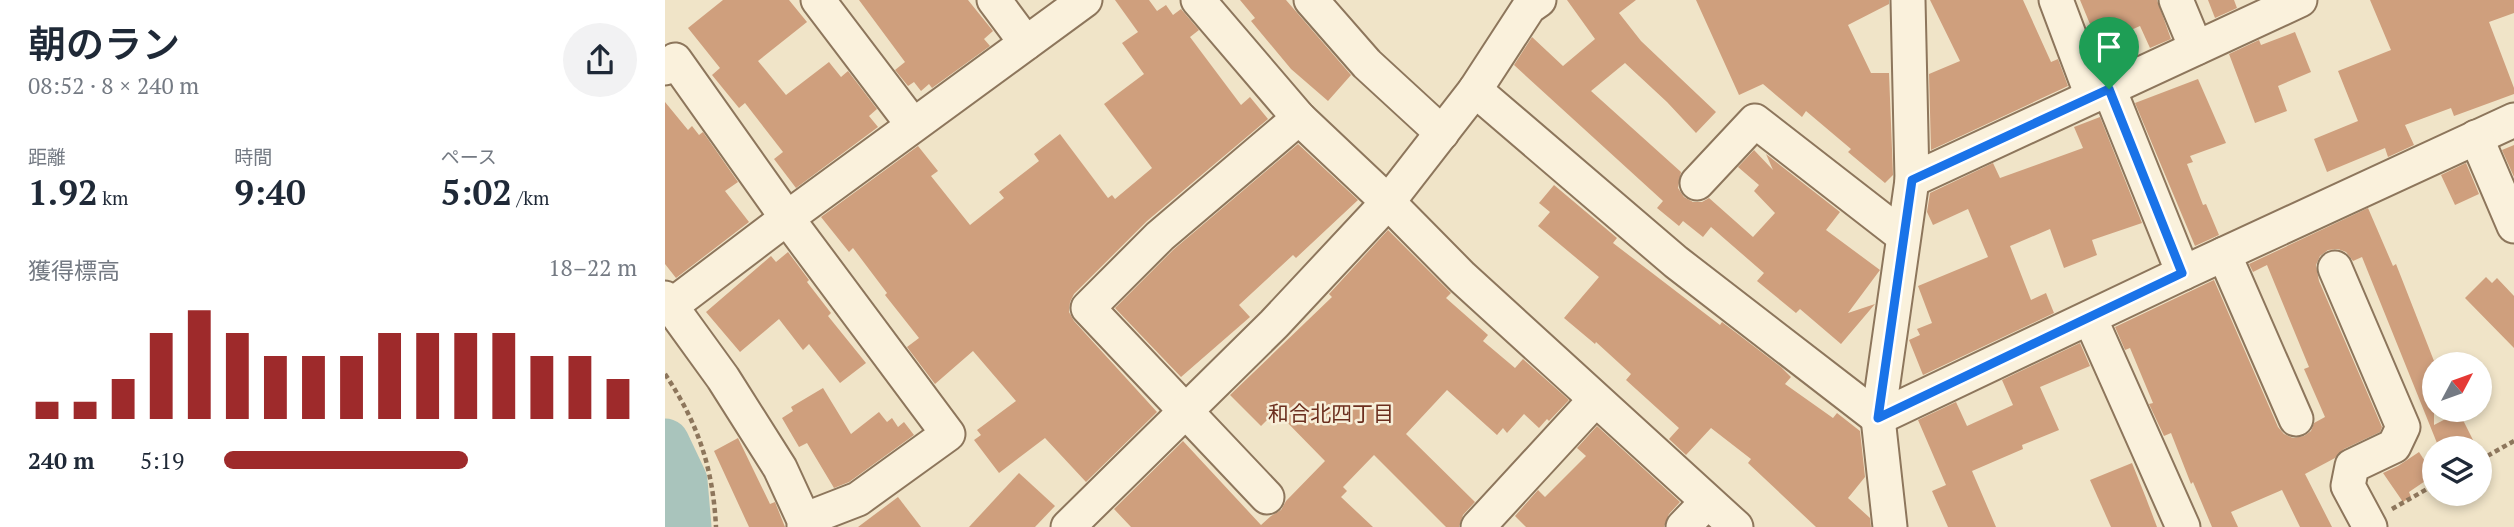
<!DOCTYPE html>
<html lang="ja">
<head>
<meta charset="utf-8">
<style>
	:root { --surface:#fff; --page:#f2f2f3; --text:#1f2937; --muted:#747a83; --accent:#9e2a2b }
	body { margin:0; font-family:"PT Serif","Noto Sans JP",serif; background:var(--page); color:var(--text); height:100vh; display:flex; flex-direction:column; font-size:26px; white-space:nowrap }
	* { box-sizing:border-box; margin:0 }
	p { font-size:23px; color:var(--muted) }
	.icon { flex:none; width:38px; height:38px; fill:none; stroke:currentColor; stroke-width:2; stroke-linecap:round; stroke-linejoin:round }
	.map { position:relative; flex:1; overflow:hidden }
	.drawer { display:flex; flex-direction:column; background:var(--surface); width:665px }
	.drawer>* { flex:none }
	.needle { width:46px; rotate:49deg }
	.tools { position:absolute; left:1757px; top:352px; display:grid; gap:14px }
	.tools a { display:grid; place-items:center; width:70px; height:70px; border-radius:50%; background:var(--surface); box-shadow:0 4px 10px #0003; font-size:35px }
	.pin { position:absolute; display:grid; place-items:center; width:60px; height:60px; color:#fff; margin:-72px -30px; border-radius:50% 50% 50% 0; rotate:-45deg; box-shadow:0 0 7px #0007 }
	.pin .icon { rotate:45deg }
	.round { display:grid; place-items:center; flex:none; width:74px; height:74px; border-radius:37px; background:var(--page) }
	.head { display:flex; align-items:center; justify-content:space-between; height:119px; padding:0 28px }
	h1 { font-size:38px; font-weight:600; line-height:52px }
	.metrics { display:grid; grid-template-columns:repeat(3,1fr); gap:10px; height:119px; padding:7px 28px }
	.metrics div { display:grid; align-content:center }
	.metrics b { font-size:35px; font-weight:600 }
	.metrics small { font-size:19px; font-weight:400 }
	.metrics p { font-size:19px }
	.chart { height:196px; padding:14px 28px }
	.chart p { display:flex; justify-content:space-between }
	.chart svg { width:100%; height:126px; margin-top:7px; stroke:var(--accent); stroke-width:6 }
	ul { padding:0 28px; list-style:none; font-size:23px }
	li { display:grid; grid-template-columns:112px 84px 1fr; align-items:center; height:52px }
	li i { height:18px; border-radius:9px; background:var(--accent) }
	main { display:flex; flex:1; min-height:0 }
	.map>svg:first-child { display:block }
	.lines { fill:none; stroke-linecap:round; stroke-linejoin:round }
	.river { stroke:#a9c4bc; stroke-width:49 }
	.building { fill:#cf9f7d }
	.minor-casing { stroke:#8d765c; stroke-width:37 }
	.path { stroke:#8d765c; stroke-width:4.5; stroke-dasharray:5 3.5; stroke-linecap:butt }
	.minor { stroke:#faf1dc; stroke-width:33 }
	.route-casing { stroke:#fff; stroke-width:14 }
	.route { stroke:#1a73e8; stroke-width:9 }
	.labels { text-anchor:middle; stroke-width:5; stroke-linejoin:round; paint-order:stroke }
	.neighbourhood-label { font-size:21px; fill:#6b2e1e; stroke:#f7eed8 }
</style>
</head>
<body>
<main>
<section class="drawer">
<div class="head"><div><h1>朝のラン</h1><p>08:52 · 8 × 240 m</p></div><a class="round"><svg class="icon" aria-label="share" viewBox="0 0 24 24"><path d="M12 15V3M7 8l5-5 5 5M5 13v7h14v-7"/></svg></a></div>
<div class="metrics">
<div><p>距離</p><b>1.92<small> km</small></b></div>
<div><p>時間</p><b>9:40</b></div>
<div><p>ペース</p><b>5:02<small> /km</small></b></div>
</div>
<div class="chart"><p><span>獲得標高</span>18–22 m</p>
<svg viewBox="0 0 160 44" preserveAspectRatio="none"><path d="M5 44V38M15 44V38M25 44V30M35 44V14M45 44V6M55 44V14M65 44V22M75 44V22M85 44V22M95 44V14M105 44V14M115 44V14M125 44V14M135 44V22M145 44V22M155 44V30"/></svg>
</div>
<ul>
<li><b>240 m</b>5:19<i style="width:59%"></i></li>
</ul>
</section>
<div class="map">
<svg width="1849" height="527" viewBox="0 0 1849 527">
	<rect width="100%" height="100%" fill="#f0e4c8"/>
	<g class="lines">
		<path class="river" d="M0 443 18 481 22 527"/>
	</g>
	<g class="building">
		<path d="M58 0H124L142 22 93 61 121 95 164 62 176 77 183 71 212 109 204 116 213 127 131 188 109 159 118 152 80 103 74 108 47 75 55 68 23 28Z"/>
		<path d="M194 0H303L328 31 319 39 325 46 267 88 264 84 256 91 249 82 243 86 230 70 240 62Z"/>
		<path d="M450 0H484L492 11 501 5 508 15 516 9 534 30 525 37 576 105 585 97 603 119 482 221 409 294 405 302 404 312 409 321 492 412 421 482 380 438 334 473 309 440 316 435 312 430 351 401 308 351 270 384 242 347 254 338 220 295 222 293 188 248 184 252 156 217 253 146 273 171 266 176 305 225 339 198 334 192 374 161 369 154 395 134 443 198 447 195 450 199 487 168 439 104 479 74 457 43 473 32Z"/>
		<path d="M575 0H621L686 75 663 101 626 69 586 21 590 18Z"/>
		<path d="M902 0H971L954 13 976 41 1051 112 1031 133 1002 102 960 63 926 91 1016 172 1013 188 1019 197 1028 202H1037L1044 198 1088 237 1110 213 1089 191 1094 185 1073 167 1089 150 1108 170 1101 154 1175 212 1161 230 1215 270 1183 313 1210 304 1176 344 1135 309 1131 313 1092 281 1099 273 1046 227 1038 237 1018 221 1014 226 992 208 998 201 849 65 867 37 898 66 930 39Z"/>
		<path d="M1031 0H1224V4L1183 25 1206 73H1224L1228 175 1220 183 1183 152 1186 149 1141 111 1137 117 1098 84 1074 95Z"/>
		<path d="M1265 0H1358L1386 62 1393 59 1403 86 1266 150 1264 74 1295 61Z"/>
		<path d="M1415 0H1492L1506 39 1485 48 1475 26 1441 41H1432Z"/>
		<path d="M1543 0H1569L1572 8 1550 18Z"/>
		<path d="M1705 0H1849V13L1824 22 1849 88V94L1789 116 1786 108 1740 125 1749 145 1723 157 1720 148 1662 172 1649 139 1693 121 1673 71 1726 50Z"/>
		<path d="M1630 32 1646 72 1613 86 1622 111 1590 123 1564 54 1594 40 1596 45Z"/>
		<path d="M1533 79 1561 143 1525 156 1528 162 1522 164 1538 205 1541 204 1554 235 1530 246 1470 103Z"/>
		<path d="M0 102 23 130 27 126 34 135 38 132 73 182 60 191 84 222 11 278 0 264Z"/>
		<path d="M1435 117 1477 223 1427 240 1432 255 1399 268 1385 229 1345 246 1366 300 1381 293 1389 313 1258 375 1244 340 1255 335 1252 329 1267 323 1253 286 1323 257 1303 209 1268 225 1262 212 1265 193 1328 163 1335 178 1418 148 1409 127Z"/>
		<path d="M633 144 693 200 631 258 628 255 574 305 585 317 516 377 450 308 508 250Z"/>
		<path d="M1849 145V177L1837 150Z"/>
		<path d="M1801 163 1814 194 1790 205 1776 175Z"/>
		<path d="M889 185 952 238 948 243 1055 325 1057 322 1116 367 1126 377 1120 384 1168 418 1172 413 1195 431 1200 477 1183 498 1205 518 1206 527H1151L1083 463 1086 459 1046 428 1021 455 1004 439 1014 428 961 380 966 374 931 342 930 344 899 318 934 277 873 226 885 212 874 203Z"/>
		<path d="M1703 208 1728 266 1731 264 1769 361V425L1794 412 1812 448H1774L1697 257 1688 261 1681 252 1673 249 1663 250 1655 256 1651 265 1654 281 1717 427 1715 432 1679 449 1670 458 1640 474 1667 527H1635L1617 490 1566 512 1573 527H1547L1528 482 1526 484 1506 433 1499 436 1484 404 1488 403 1465 348 1460 350 1450 327 1549 280 1613 427 1619 434 1628 438 1639 436 1646 431 1649 423 1660 417 1639 369 1644 367 1602 265 1588 272 1584 264Z"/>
		<path d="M723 230 786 293 781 298 823 335 818 341 850 368 858 359 904 400 884 421 882 419 874 428 859 414 842 433 838 428 832 435 782 390 741 434 810 502 798 515 794 527H781L709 455 678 487 682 491 676 497 708 527H466L449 509 518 441 596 525 606 516 616 510 621 501 660 461 611 411 596 426 565 395 667 297 664 294Z"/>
		<path d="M123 252 144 280 142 282 166 313 163 316 201 363 175 383 144 344 138 350 114 319 75 352 41 312 106 256 111 262Z"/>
		<path d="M1821 277 1827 283 1832 278 1849 296V348L1800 298Z"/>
		<path d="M1415 343 1425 366 1375 387 1394 430 1357 445 1358 449 1307 471 1331 527H1283L1267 491 1281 485 1253 420 1291 402 1302 426 1348 405 1337 380Z"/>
		<path d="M158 388 186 434 214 412 222 422 227 418 233 427 239 422 249 435 184 482 169 488 142 443 134 447 117 418 128 411 126 407Z"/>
		<path d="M932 426 1015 502 1004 514 999 527H861L850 516 873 490 880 497 921 456 912 448Z"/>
		<path d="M73 438 105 504 110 502 120 527H84L49 451Z"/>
		<path d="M1754 452 1769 475 1744 492 1746 497 1738 502 1718 473 1733 466Z"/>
		<path d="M1467 463 1481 498 1492 527H1446L1425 480Z"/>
		<path d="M354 473 390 506 370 527H304Z"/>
		<path d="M233 497 256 527H193Z"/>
	</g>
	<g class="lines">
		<defs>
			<g id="minor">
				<path d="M153 0 248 125"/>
				<path d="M329 0 361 43"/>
				<path d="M533 0 634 118 723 202 797 277 1071 527"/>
				<path d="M646 0 702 64 777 133"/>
				<path d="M1391 0 1427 96"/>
				<path d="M1511 0 1531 48"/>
				<path d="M0 68 10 60 122 218 283 434 193 499 139 520"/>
				<path d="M1444 89 1518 273"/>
				<path d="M810 90 1011 262 1213 418 1518 273 1849 120"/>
				<path d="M1811 137 1849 226"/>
				<path d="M1247 180 1635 0"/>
				<path d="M1032 183 1090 121 1238 236"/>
				<path d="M1559 254 1631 419"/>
				<path d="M1670 268 1738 427 1729 446 1687 466 1683 486 1705 527"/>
				<path d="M0 298 58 378 115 468 139 520V527"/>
				<path d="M6 306 122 218 420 0"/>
				<path d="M1425 318 1518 527"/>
				<path d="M602 497 423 308 495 236 634 118"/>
				<path d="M403 527 609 324 723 202 810 90 864 7 874 0"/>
				<path d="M813 527 930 400"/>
				<path d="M1018 527 1042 502"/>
				<path d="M1225 527 1213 418 1247 180 1243 0"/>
			</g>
		</defs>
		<use href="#minor" class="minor-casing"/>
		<g class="path">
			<path d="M0 374C33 423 48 468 51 527"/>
			<path d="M1815 460 1849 441"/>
			<path d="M1727 509 1769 485"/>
		</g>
		<use href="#minor" class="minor"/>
	</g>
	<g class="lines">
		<defs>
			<path id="route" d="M1444 89 1517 273 1213 418 1247 180Z"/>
		</defs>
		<use href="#route" class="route-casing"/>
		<use href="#route" class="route"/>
	</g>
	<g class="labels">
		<g class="neighbourhood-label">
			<text x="666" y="421">和合北四丁目</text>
		</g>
	</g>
</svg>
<div class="tools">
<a><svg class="needle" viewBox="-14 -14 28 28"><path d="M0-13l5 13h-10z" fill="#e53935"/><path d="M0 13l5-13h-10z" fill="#747a83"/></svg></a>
<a><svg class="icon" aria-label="layers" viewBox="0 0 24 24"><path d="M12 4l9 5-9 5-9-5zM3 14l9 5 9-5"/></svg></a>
</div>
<div class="pin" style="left:1444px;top:89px;background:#1e9e55"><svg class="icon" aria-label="arrive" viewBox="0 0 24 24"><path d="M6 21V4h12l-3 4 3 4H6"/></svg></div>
</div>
</main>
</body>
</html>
